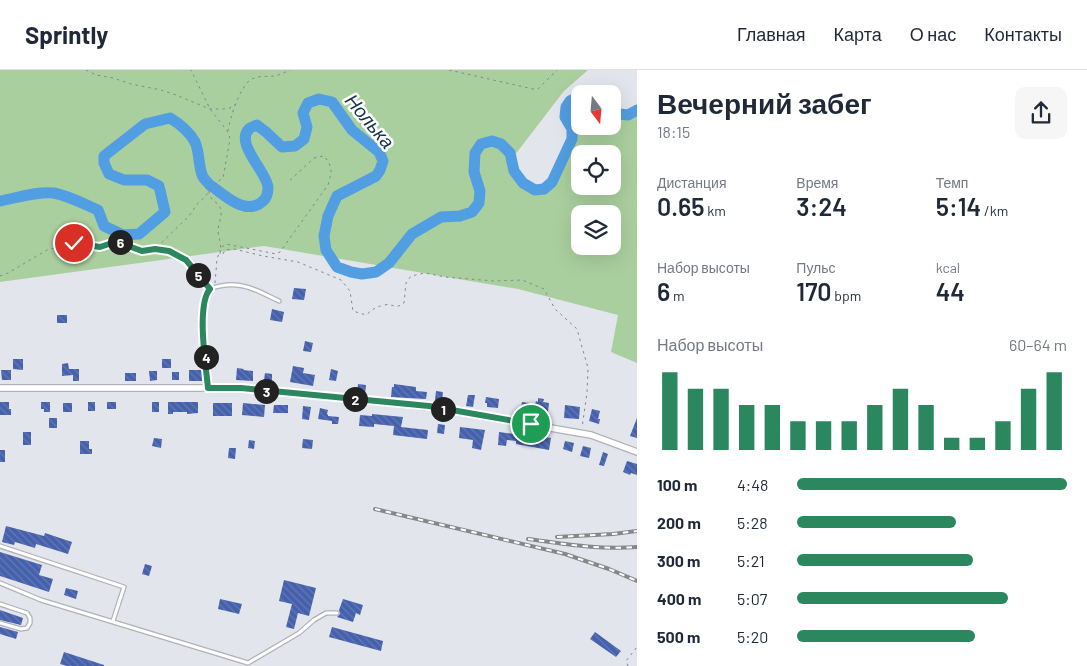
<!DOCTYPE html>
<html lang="ru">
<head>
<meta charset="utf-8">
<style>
	:root { --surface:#fff; --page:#f6f6f7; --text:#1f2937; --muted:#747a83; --line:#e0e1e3; --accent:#2b875e }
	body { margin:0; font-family:Barlow,sans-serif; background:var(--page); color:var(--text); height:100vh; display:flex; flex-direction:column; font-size:19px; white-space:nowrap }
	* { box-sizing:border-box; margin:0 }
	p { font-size:16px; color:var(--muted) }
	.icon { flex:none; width:28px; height:28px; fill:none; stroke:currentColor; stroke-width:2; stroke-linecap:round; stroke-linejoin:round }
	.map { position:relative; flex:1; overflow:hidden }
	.side { display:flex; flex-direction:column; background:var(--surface); width:450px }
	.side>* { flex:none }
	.needle { width:32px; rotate:164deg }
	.fabs { position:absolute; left:571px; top:15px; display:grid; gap:10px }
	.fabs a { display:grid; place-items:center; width:50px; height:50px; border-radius:10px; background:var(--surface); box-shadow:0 5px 20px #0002; font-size:25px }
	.pin { position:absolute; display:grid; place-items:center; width:42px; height:42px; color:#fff; margin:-21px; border:2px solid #fff; border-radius:50%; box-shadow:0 1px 5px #0007 }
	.km { position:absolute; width:25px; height:25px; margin:-12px; border-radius:50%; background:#222; color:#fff; font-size:14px; line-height:25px; text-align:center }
	.round { display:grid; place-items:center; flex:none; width:52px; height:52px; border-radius:10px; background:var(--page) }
	.summary { display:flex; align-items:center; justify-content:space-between; height:85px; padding:0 20px }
	h1 { font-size:28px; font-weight:600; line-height:38px }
	.stats { display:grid; grid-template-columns:repeat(3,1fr); gap:8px; height:85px; padding:5px 20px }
	.stats div { display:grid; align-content:center }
	.stats b { font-size:25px; font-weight:600 }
	.stats small { font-size:14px; font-weight:400 }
	.stats p { font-size:14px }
	.chart { height:140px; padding:10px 20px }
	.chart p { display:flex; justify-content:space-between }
	.chart svg { width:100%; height:90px; margin-top:5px; stroke:var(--accent); stroke-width:6 }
	ul { padding:0 20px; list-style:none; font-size:16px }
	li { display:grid; grid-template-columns:80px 60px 1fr; align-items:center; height:38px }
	li i { height:12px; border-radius:6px; background:var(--accent) }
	header { display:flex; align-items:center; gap:30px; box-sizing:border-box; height:70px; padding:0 25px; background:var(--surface); border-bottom:1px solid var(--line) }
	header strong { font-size:24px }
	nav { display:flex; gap:28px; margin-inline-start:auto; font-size:18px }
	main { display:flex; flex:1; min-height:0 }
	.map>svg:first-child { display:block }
	.grass { fill:#aacf9e; fill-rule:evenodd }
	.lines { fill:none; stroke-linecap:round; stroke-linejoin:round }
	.river { stroke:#529ee2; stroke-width:11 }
	.building { fill:url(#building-back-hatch) }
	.lane-casing { stroke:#b0b2b8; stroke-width:5.5 }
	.street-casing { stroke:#b0b2b8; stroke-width:8 }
	.path { stroke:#84868a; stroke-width:1; stroke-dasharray:2.5 4; stroke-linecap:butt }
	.lane { stroke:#fff; stroke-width:3 }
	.street { stroke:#fff; stroke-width:5.5 }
	.rail-casing { stroke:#85878b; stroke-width:4 }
	.rail { stroke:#fff; stroke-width:2; stroke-dasharray:5.5; stroke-linecap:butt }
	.route-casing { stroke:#fff; stroke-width:10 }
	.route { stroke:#2b875e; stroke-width:6 }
	.labels { text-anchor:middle; stroke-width:5; stroke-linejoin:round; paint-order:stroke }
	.water-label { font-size:19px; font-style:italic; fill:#12324e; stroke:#fff }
</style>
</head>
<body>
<header>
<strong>Sprintly</strong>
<nav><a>Главная</a><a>Карта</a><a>О нас</a><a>Контакты</a></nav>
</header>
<main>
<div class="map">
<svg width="637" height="596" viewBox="0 0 637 596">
	<defs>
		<pattern id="building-back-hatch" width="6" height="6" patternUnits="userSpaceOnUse" patternTransform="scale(1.25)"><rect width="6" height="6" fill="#4560ad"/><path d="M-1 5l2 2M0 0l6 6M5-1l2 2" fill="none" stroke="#6479b2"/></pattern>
	</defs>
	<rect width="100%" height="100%" fill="#e2e5eb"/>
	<path class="grass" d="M0 0H588L564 21 511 90C515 106 522 112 535 120L544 119 552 112 572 69V59L565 47 566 37 570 31 577 27 580 28V56H612L613 43 628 45 637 40V293L611 282 618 245 518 219 264 176 0 212ZM580 84H612V116H580ZM580 144H612V176H580Z"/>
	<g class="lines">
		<g class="river">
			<path d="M612 43 628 45 637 40"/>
			<path d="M213 117C226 127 247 146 263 131 267 128 268 122 268 117 267 102 233 72 250 58 252 57 255 56 257 55L266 62 282 77 295 76 304 69 307 57 303 43 308 33 319 29 332 32 352 60 379 82 383 91 380 100 376 106 337 126 328 146 324 166 326 180 337 197 351 202 362 204 376 202 389 193 412 164 441 147 460 146 472 142 479 133 480 121 474 102 475 83 481 74 492 71 501 74 510 83 514 101 523 113 535 120 544 119 552 112 572 69V59L565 47 566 37 570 31 577 27 580 28"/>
			<path d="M0 131C17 128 37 121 54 123 69 126 84 134 98 140L104 156 123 165 139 164 165 142 159 116 147 110H124L109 104 104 93V86L145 54 170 48C180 54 189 61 195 72 200 83 198 97 203 107 205 110 208 113 211 116"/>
		</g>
	</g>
	<g class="building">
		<path d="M294 218 306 219 304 230 292 229Z"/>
		<path d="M272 239 284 242 282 252 270 250Z"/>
		<rect x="57" y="245" width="10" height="8"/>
		<path d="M305 271 313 273 311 282 303 281Z"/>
		<path d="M13 289H23V300L13 299Z"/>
		<rect x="162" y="289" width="9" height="9"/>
		<path d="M68 293 69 299H79V311H73V305L62 306V294Z"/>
		<path d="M293 296 304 298 303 303 315 305 313 316 290 312Z"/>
		<path d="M237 298 244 299 243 300 253 301V311L236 310Z"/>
		<path d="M331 299 338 301 336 311 329 310Z"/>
		<path d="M1 300H11V310H2Z"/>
		<rect x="189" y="300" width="13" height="11"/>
		<path d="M149 301H157V310L150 311Z"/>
		<rect x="172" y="302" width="7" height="8"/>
		<rect x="125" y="303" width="11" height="8"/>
		<path d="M265 303 272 304V310H264Z"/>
		<path d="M358 314 366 315 365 325 357 324Z"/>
		<path d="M394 314 416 317V321L427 322 426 329 391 327 392 317H394Z"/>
		<path d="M436 321 443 322 442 331 435 330Z"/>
		<path d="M468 325H475L473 337 466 336Z"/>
		<path d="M486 327 499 329 498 338 487 337V333H485Z"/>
		<path d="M538 328 544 329 543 332 549 333 548 342 541 341 540 345 534 344V342L524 341V338H521L522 332 535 334 536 331 538 332Z"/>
		<path d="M0 332H9V339H11V345H0Z"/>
		<path d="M41 332H50V342H44V339H41Z"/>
		<rect x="88" y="332" width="7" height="9"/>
		<rect x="107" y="332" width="9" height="7"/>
		<rect x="152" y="332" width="7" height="10"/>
		<path d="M168 332H198V343L187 344V342H173V344H168Z"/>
		<rect x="63" y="333" width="9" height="9"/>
		<rect x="213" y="333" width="19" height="13"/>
		<path d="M243 333 265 335 264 347 242 345Z"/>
		<path d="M274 335H288V343H273Z"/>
		<path d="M565 335 580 337 579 349 564 348Z"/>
		<path d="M303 336 311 337 309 350 302 349Z"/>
		<path d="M320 338 328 340 327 344 328 345V346L339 347 338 354H332V351L318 349Z"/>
		<path d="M592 339 600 341 598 349H600L599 354 589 351Z"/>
		<path d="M372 344 403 347 401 357 428 360 427 369 393 365 394 356 374 354V357L359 356 360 345 372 346Z"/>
		<rect x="49" y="348" width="8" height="10"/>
		<path d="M637 348V368L630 366Z"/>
		<path d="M438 354 445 355 444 364 437 363Z"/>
		<path d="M460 357 485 360 481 380 472 378 473 370 459 368Z"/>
		<rect x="23" y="362" width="8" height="13"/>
		<path d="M499 362 515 364V363H525L551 368 549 380 516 374V371L507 370 506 376 498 375Z"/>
		<path d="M154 368 162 369 161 378 152 376Z"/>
		<path d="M303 369 313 370 312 379 302 378Z"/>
		<path d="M249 370 255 371 254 379 248 378Z"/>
		<path d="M80 371H89V379H92V384H80Z"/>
		<path d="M565 371 574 373 572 382 563 379Z"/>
		<path d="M583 376 591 378 589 388 580 386Z"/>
		<path d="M229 378H236L235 389 228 388Z"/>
		<rect x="0" y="380" width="5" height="12"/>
		<path d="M603 382 608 384 604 396 599 395Z"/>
		<path d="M627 391 637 394V405L631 403 630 405 623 402Z"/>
		<path d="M6 456 44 466 45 463 72 472 68 484 36 474 35 478 15 472 14 475 2 472Z"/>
		<path d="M0 482 42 495 39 505 53 509 49 522 0 506Z"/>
		<path d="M145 494 152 496 149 506 142 504Z"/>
		<path d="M284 510 316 518 309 546 298 543 294 559 286 557 292 534 279 531Z"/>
		<path d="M66 518 78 521 76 529 64 525Z"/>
		<path d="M220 529 242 534 239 544 218 539Z"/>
		<path d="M343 529 363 535 360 545 356 543 353 552 337 547 340 544 339 540Z"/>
		<path d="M0 540 23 548 21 555 0 550Z"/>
		<path d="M0 557 18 562 16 569 0 564Z"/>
		<path d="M332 557 383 571 381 581 329 567Z"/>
		<path d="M595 562 621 581 616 587 590 569Z"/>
		<path d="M64 582 104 595V596H67L60 594Z"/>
	</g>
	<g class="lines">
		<defs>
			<g id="lane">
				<path d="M208 318C207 305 206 292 205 279 203 263 199 237 207 222 211 216 230 214 236 215 251 216 266 225 279 231"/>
				<path d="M0 476 124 517 113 551"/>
				<path d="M0 513 41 530 248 593 299 563 314 550 326 543H337"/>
				<path d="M0 534 27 543 30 548V553L27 558 21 559 0 553"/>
			</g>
			<path id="street" d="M0 318H241L429 337 591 365 637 382"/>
		</defs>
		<use href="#lane" class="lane-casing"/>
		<use href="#street" class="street-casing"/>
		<g class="path">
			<path d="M86 0 96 5 113 8 131 14 161 20 176 25 210 39H223L230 38 236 34"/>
			<path d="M449 0 533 19H538L557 0"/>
			<path d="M228 61C230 48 240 15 252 9 260 5 268 7 275 6 280 5 285 2 290 0"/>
			<path d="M209 121C209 132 220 131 221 141 222 147 218 154 218 161 219 169 222 176 220 184L221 185 223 184 225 180 234 179 263 186 298 192 341 210 350 221 353 241 366 245C372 240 375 237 384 235 393 233 395 240 404 233L406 213 411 206 425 203 445 207 494 211 522 210 544 219 555 239 577 259 582 277 588 298 587 323 582 358"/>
			<path d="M222 177 226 174 276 184 280 182 328 115C332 102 333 97 324 86L314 88 287 113"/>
			<path d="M155 179 169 181 186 191 206 215"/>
			<path d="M0 206 8 203 47 180 74 173 100 177 118 171 123 173 131 177 142 181 155 179 189 146 198 133 205 127 214 114 223 108 230 69 228 62 210 39 191 0"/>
			<path d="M215 213 217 189 220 180"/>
			<path d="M628 596 626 591 637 577"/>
		</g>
		<use href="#lane" class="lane"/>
		<use href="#street" class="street"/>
		<defs>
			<g id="rail">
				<path d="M375 439 565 484 609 499 637 511"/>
				<path d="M557 467 613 464 637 461"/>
				<path d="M528 469C564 474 600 480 637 477"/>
			</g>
		</defs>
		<use href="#rail" class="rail-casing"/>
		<use href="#rail" class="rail"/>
	</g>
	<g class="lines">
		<defs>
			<path id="route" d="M74 173 100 177 118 171 123 173 131 177 142 181 155 179 169 181 186 190 210 219C196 235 206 296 208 318H241L429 336 531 354"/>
		</defs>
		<use href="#route" class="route-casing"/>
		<use href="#route" class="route"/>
	</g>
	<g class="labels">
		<g class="water-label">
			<text transform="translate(370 51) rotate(50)" y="7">Нолька</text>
		</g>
	</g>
</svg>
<div class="fabs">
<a><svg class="needle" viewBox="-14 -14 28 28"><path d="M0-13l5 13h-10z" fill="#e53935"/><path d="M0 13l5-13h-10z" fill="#747a83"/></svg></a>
<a><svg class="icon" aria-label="locate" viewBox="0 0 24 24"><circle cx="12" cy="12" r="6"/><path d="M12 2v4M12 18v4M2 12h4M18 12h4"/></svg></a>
<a><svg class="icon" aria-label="layers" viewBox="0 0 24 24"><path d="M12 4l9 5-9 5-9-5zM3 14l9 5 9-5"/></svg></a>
</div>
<div class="pin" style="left:531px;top:354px;background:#1e9e55"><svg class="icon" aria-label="arrive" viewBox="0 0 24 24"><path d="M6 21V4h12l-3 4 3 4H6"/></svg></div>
<div class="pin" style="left:74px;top:173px;background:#d93025"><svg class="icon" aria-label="check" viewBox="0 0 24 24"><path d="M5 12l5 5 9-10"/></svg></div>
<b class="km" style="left:443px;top:339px">1</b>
<b class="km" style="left:355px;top:329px">2</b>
<b class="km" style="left:266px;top:321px">3</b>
<b class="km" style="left:206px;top:287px">4</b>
<b class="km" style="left:198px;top:205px">5</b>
<b class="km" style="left:120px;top:172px">6</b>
</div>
<section class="side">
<div class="summary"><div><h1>Вечерний забег</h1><p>18:15</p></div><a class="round"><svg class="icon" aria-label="share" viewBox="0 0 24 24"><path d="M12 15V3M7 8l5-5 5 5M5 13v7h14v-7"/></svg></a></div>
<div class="stats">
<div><p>Дистанция</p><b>0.65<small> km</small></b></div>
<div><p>Время</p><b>3:24</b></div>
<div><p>Темп</p><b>5:14<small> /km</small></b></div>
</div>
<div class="stats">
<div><p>Набор высоты</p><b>6<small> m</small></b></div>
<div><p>Пульс</p><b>170<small> bpm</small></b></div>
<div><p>kcal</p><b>44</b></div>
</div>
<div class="chart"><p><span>Набор высоты</span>60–64 m</p>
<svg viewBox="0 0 160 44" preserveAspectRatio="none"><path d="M5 44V6M15 44V14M25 44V14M35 44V22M45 44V22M55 44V30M65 44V30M75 44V30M85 44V22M95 44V14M105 44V22M115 44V38M125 44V38M135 44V30M145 44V14M155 44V6"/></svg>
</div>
<ul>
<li><b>100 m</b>4:48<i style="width:100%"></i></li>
<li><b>200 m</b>5:28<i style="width:59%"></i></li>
<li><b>300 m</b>5:21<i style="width:65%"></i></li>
<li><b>400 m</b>5:07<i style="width:78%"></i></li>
<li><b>500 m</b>5:20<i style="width:66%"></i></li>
</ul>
</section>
</main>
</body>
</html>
